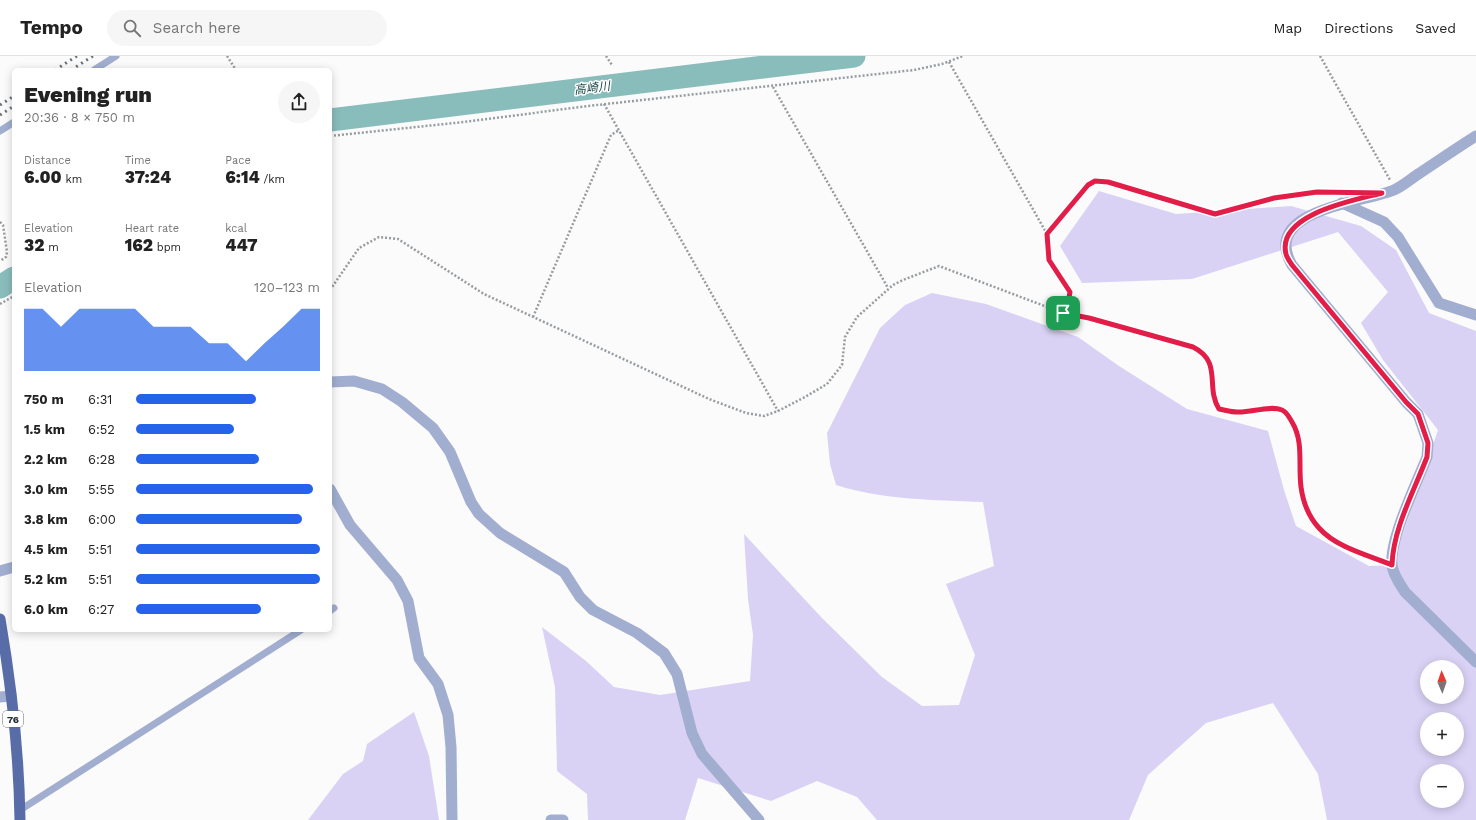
<!DOCTYPE html>
<html lang="en">
<head>
<meta charset="utf-8">
<style>
	:root { --surface:#fff; --page:#f6f6f6; --text:#222; --muted:#767676; --line:#e0e0e0; --accent:#2563eb }
	body { margin:0; font-family:"Work Sans","Noto Sans JP",sans-serif; background:var(--page); color:var(--text); height:100vh; display:flex; flex-direction:column; font-size:15px; white-space:nowrap }
	* { box-sizing:border-box; margin:0 }
	p { font-size:13px; color:var(--muted) }
	.icon { flex:none; width:22px; height:22px; fill:none; stroke:currentColor; stroke-width:2; stroke-linecap:round; stroke-linejoin:round }
	.map { position:relative; flex:1; overflow:hidden }
	.panel { position:absolute; left:12px; top:12px; width:320px; height:564px; display:flex; flex-direction:column; background:var(--surface); border-radius:6px; box-shadow:0 2px 10px #0003 }
	.panel>* { flex:none }
	.needle { width:26px; rotate:358deg }
	.tools { position:absolute; left:1420px; top:604px; display:grid; gap:8px }
	.tools a { display:grid; place-items:center; width:44px; height:44px; border-radius:50%; background:var(--surface); box-shadow:0 2px 10px #0003; font-size:20px }
	.pin { position:absolute; display:grid; place-items:center; width:34px; height:34px; color:#fff; margin:-17px; border-radius:8px; box-shadow:0 2px 6px #0006 }
	.round { display:grid; place-items:center; flex:none; width:42px; height:42px; border-radius:21px; background:var(--page) }
	.overview { display:flex; align-items:center; justify-content:space-between; height:68px; padding:0 12px }
	h1 { font-size:22px; font-weight:800; line-height:30px }
	.metrics { display:grid; grid-template-columns:repeat(3,1fr); gap:6px; height:68px; padding:4px 12px }
	.metrics div { display:grid; align-content:center }
	.metrics b { font-size:17px; font-weight:800 }
	.metrics small { font-size:11px; font-weight:400 }
	.metrics p { font-size:11px }
	.chart { height:112px; padding:8px 12px }
	.chart p { display:flex; justify-content:space-between }
	.chart svg { width:100%; height:72px; margin-top:4px; fill:var(--accent); opacity:.7 }
	ul { padding:0 12px; list-style:none; font-size:13px }
	li { display:grid; grid-template-columns:64px 48px 1fr; align-items:center; height:30px }
	li i { height:10px; border-radius:5px; background:var(--accent) }
	header { display:flex; align-items:center; gap:24px; box-sizing:border-box; height:56px; padding:0 20px; background:var(--surface); border-bottom:1px solid var(--line) }
	header strong { font-size:19px }
	nav { display:flex; gap:22px; margin-inline-start:auto; font-size:14px }
	.search { width:280px; height:36px; background:var(--page); display:flex; align-items:center; gap:10px; box-sizing:border-box; padding:0 14px; border-radius:22px; color:var(--muted); font-size:15px }
	.map>svg:first-child { display:block }
	.green { fill:#d9d2f5; fill-rule:evenodd }
	.lines { fill:none; stroke-linecap:round; stroke-linejoin:round }
	.river { stroke:#89bdbb; stroke-width:23 }
	.path { stroke:#979ca0; stroke-width:2.5; stroke-dasharray:2 2; stroke-linecap:butt }
	.service { stroke:#a1aed0; stroke-width:7 }
	.minor { stroke:#a1aed0; stroke-width:11 }
	.primary { stroke:#586ca8; stroke-width:11 }
	.rail { stroke:#6b7277; stroke-width:3; stroke-dasharray:2 4; stroke-linecap:butt }
	.route-casing { stroke:#fff; stroke-width:8 }
	.route { stroke:#e11d48; stroke-width:5 }
	.labels { text-anchor:middle; stroke-width:3; stroke-linejoin:round; paint-order:stroke }
	.shield { fill:#fff; stroke:#636b70; stroke-width:1 }
	.shield-label { font-size:10px; font-weight:bold; fill:#202b33 }
	.water-label { font-size:12px; font-style:italic; fill:#174645; stroke:#fff }
</style>
</head>
<body>
<header>
<strong>Tempo</strong>
<div class="search"><svg class="icon" aria-label="search" viewBox="0 0 24 24"><circle cx="10" cy="10" r="6"/><path d="M15 15l6 6"/></svg>Search here</div>
<nav><a>Map</a><a>Directions</a><a>Saved</a></nav>
</header>
<div class="map">
<svg width="1476" height="764" viewBox="0 0 1476 764">
	<rect width="100%" height="100%" fill="#fbfbfb"/>
	<g class="green">
		<path d="M1099 135 1176 158 1291 150 1361 170 1396 194 1429 257 1476 275V764H1327L1318 718 1273 647 1206 667 1148 719 1129 764H877L857 741 817 725 771 745 698 722 685 764H588L587 738 557 715 555 631 542 571 586 605 614 631 660 639 750 625 753 579 748 543 744 478 822 562 882 621 922 650 959 649 975 599 946 528 994 510 983 446C934 444 884 444 836 429L830 408 827 377 880 272 905 249 932 237 986 248 1078 281 1119 310 1187 353 1268 375 1284 434 1296 470 1369 510 1392 509 1438 374 1383 304 1361 267 1388 236 1338 176 1192 223 1082 227 1060 190ZM1427 611H1457V641H1427ZM1427 663H1457V693H1427ZM1427 715H1457V745H1427Z"/>
		<path d="M414 656 429 700 439 764H308L343 718 363 705 367 688Z"/>
	</g>
	<g class="lines">
		<g class="river">
			<path d="M330 64 854 0"/>
			<path d="M0 231 14 222"/>
		</g>
		<g class="path">
			<path d="M227 0 236 14"/>
			<path d="M606 0 612 9"/>
			<path d="M1320 0 1390 124"/>
			<path d="M949 6 1047 178"/>
			<path d="M773 31 888 232"/>
			<path d="M604 48 778 355"/>
			<path d="M330 80 464 66 588 50 914 14 942 8 963 0"/>
			<path d="M0 166 3 169 7 196 6 201 0 205"/>
			<path d="M330 234 359 192 379 181 398 183 484 238 709 343 746 357 764 360 778 355 805 341 827 328 842 309 845 281 857 261 893 229 903 224 939 210 1063 257 1089 262 1193 291C1223 306 1206 330 1219 353 1225 354 1231 356 1237 356 1249 357 1271 349 1282 354 1286 356 1288 360 1290 363 1304 387 1298 407 1301 432 1304 446 1310 462 1320 473 1336 490 1361 496 1382 505"/>
			<path d="M0 248 14 240"/>
			<path d="M1063 257 1068 247 1070 236 1049 204 1047 178 1088 129 1095 125 1108 126 1215 158 1274 141 1317 136H1337"/>
			<path d="M533 261 611 79 619 74"/>
		</g>
		<g class="service">
			<path d="M94 14 116 0"/>
			<path d="M0 75 14 66"/>
			<path d="M330 555 334 552"/>
			<path d="M20 754 301 574"/>
		</g>
		<g class="minor">
			<path d="M1476 80C1457 92 1438 105 1420 117 1412 122 1403 130 1394 134 1363 147 1260 153 1292 209L1406 346 1418 358 1428 387 1427 401C1417 426 1389 484 1392 509 1393 519 1400 528 1405 536L1476 606"/>
			<path d="M1342 147 1384 166 1398 181 1439 247 1476 259"/>
			<path d="M330 326 354 325 382 333 402 346 433 372 450 396 471 446 479 458 500 477 564 516 580 541 593 554 637 577 664 597 677 618 692 677 702 698 759 764"/>
			<path d="M330 433 350 469 397 524 408 545 419 602 438 628 448 659 451 691 452 764"/>
			<path d="M0 515 14 511"/>
			<path d="M0 641 11 640"/>
			<path d="M551 764H563"/>
		</g>
		<path class="primary" d="M0 563C11 627 19 699 20 764"/>
		<g class="rail">
			<path d="M55 14 77 0"/>
			<path d="M71 14 93 0"/>
			<path d="M0 49 14 40"/>
			<path d="M0 59 14 50"/>
		</g>
	</g>
	<g class="lines">
		<defs>
			<path id="route" d="M1095 125 1108 126 1215 158 1274 142 1317 136 1382 137C1355 144 1276 158 1286 198 1287 202 1290 206 1292 209L1406 346 1418 358 1428 387 1427 401C1414 435 1393 473 1392 509 1368 499 1337 492 1319 472 1309 461 1303 446 1301 431 1298 408 1304 386 1292 366 1289 361 1287 356 1282 354 1270 349 1250 357 1237 356 1231 356 1225 354 1219 353 1205 331 1223 306 1193 291L1089 262 1063 257 1068 247 1070 236 1049 204 1047 178 1088 129Z"/>
		</defs>
		<use href="#route" class="route-casing"/>
		<use href="#route" class="route"/>
	</g>
	<g class="labels">
		<rect class="shield" x="3" y="655" width="20" height="16" rx="3"/>
		<g class="shield-label">
			<text x="13" y="667">76</text>
		</g>
		<g class="water-label">
			<text transform="translate(592 32) rotate(-7)" y="4">高崎川</text>
		</g>
	</g>
</svg>
<div class="tools">
<a><svg class="needle" viewBox="-14 -14 28 28"><path d="M0-13l5 13h-10z" fill="#e53935"/><path d="M0 13l5-13h-10z" fill="#767676"/></svg></a>
<a>+</a>
<a>−</a>
</div>
<div class="pin" style="left:1063px;top:257px;background:#1e9e55"><svg class="icon" aria-label="arrive" viewBox="0 0 24 24"><path d="M6 21V4h12l-3 4 3 4H6"/></svg></div>
<section class="panel">
<div class="overview"><div><h1>Evening run</h1><p>20:36 · 8 × 750 m</p></div><a class="round"><svg class="icon" aria-label="share" viewBox="0 0 24 24"><path d="M12 15V3M7 8l5-5 5 5M5 13v7h14v-7"/></svg></a></div>
<div class="metrics">
<div><p>Distance</p><b>6.00<small> km</small></b></div>
<div><p>Time</p><b>37:24</b></div>
<div><p>Pace</p><b>6:14<small> /km</small></b></div>
</div>
<div class="metrics">
<div><p>Elevation</p><b>32<small> m</small></b></div>
<div><p>Heart rate</p><b>162<small> bpm</small></b></div>
<div><p>kcal</p><b>447</b></div>
</div>
<div class="chart"><p><span>Elevation</span>120–123 m</p>
<svg viewBox="0 0 160 44" preserveAspectRatio="none"><path d="M0 44V6L10 6L20 17L30 6L40 6L50 6L60 6L70 17L80 17L90 17L100 27L110 27L120 38L130 27L140 17L150 6L160 6V44z"/></svg>
</div>
<ul>
<li><b>750 m</b>6:31<i style="width:65%"></i></li>
<li><b>1.5 km</b>6:52<i style="width:53%"></i></li>
<li><b>2.2 km</b>6:28<i style="width:67%"></i></li>
<li><b>3.0 km</b>5:55<i style="width:96%"></i></li>
<li><b>3.8 km</b>6:00<i style="width:90%"></i></li>
<li><b>4.5 km</b>5:51<i style="width:100%"></i></li>
<li><b>5.2 km</b>5:51<i style="width:100%"></i></li>
<li><b>6.0 km</b>6:27<i style="width:68%"></i></li>
</ul>
</section>
</div>
</body>
</html>
